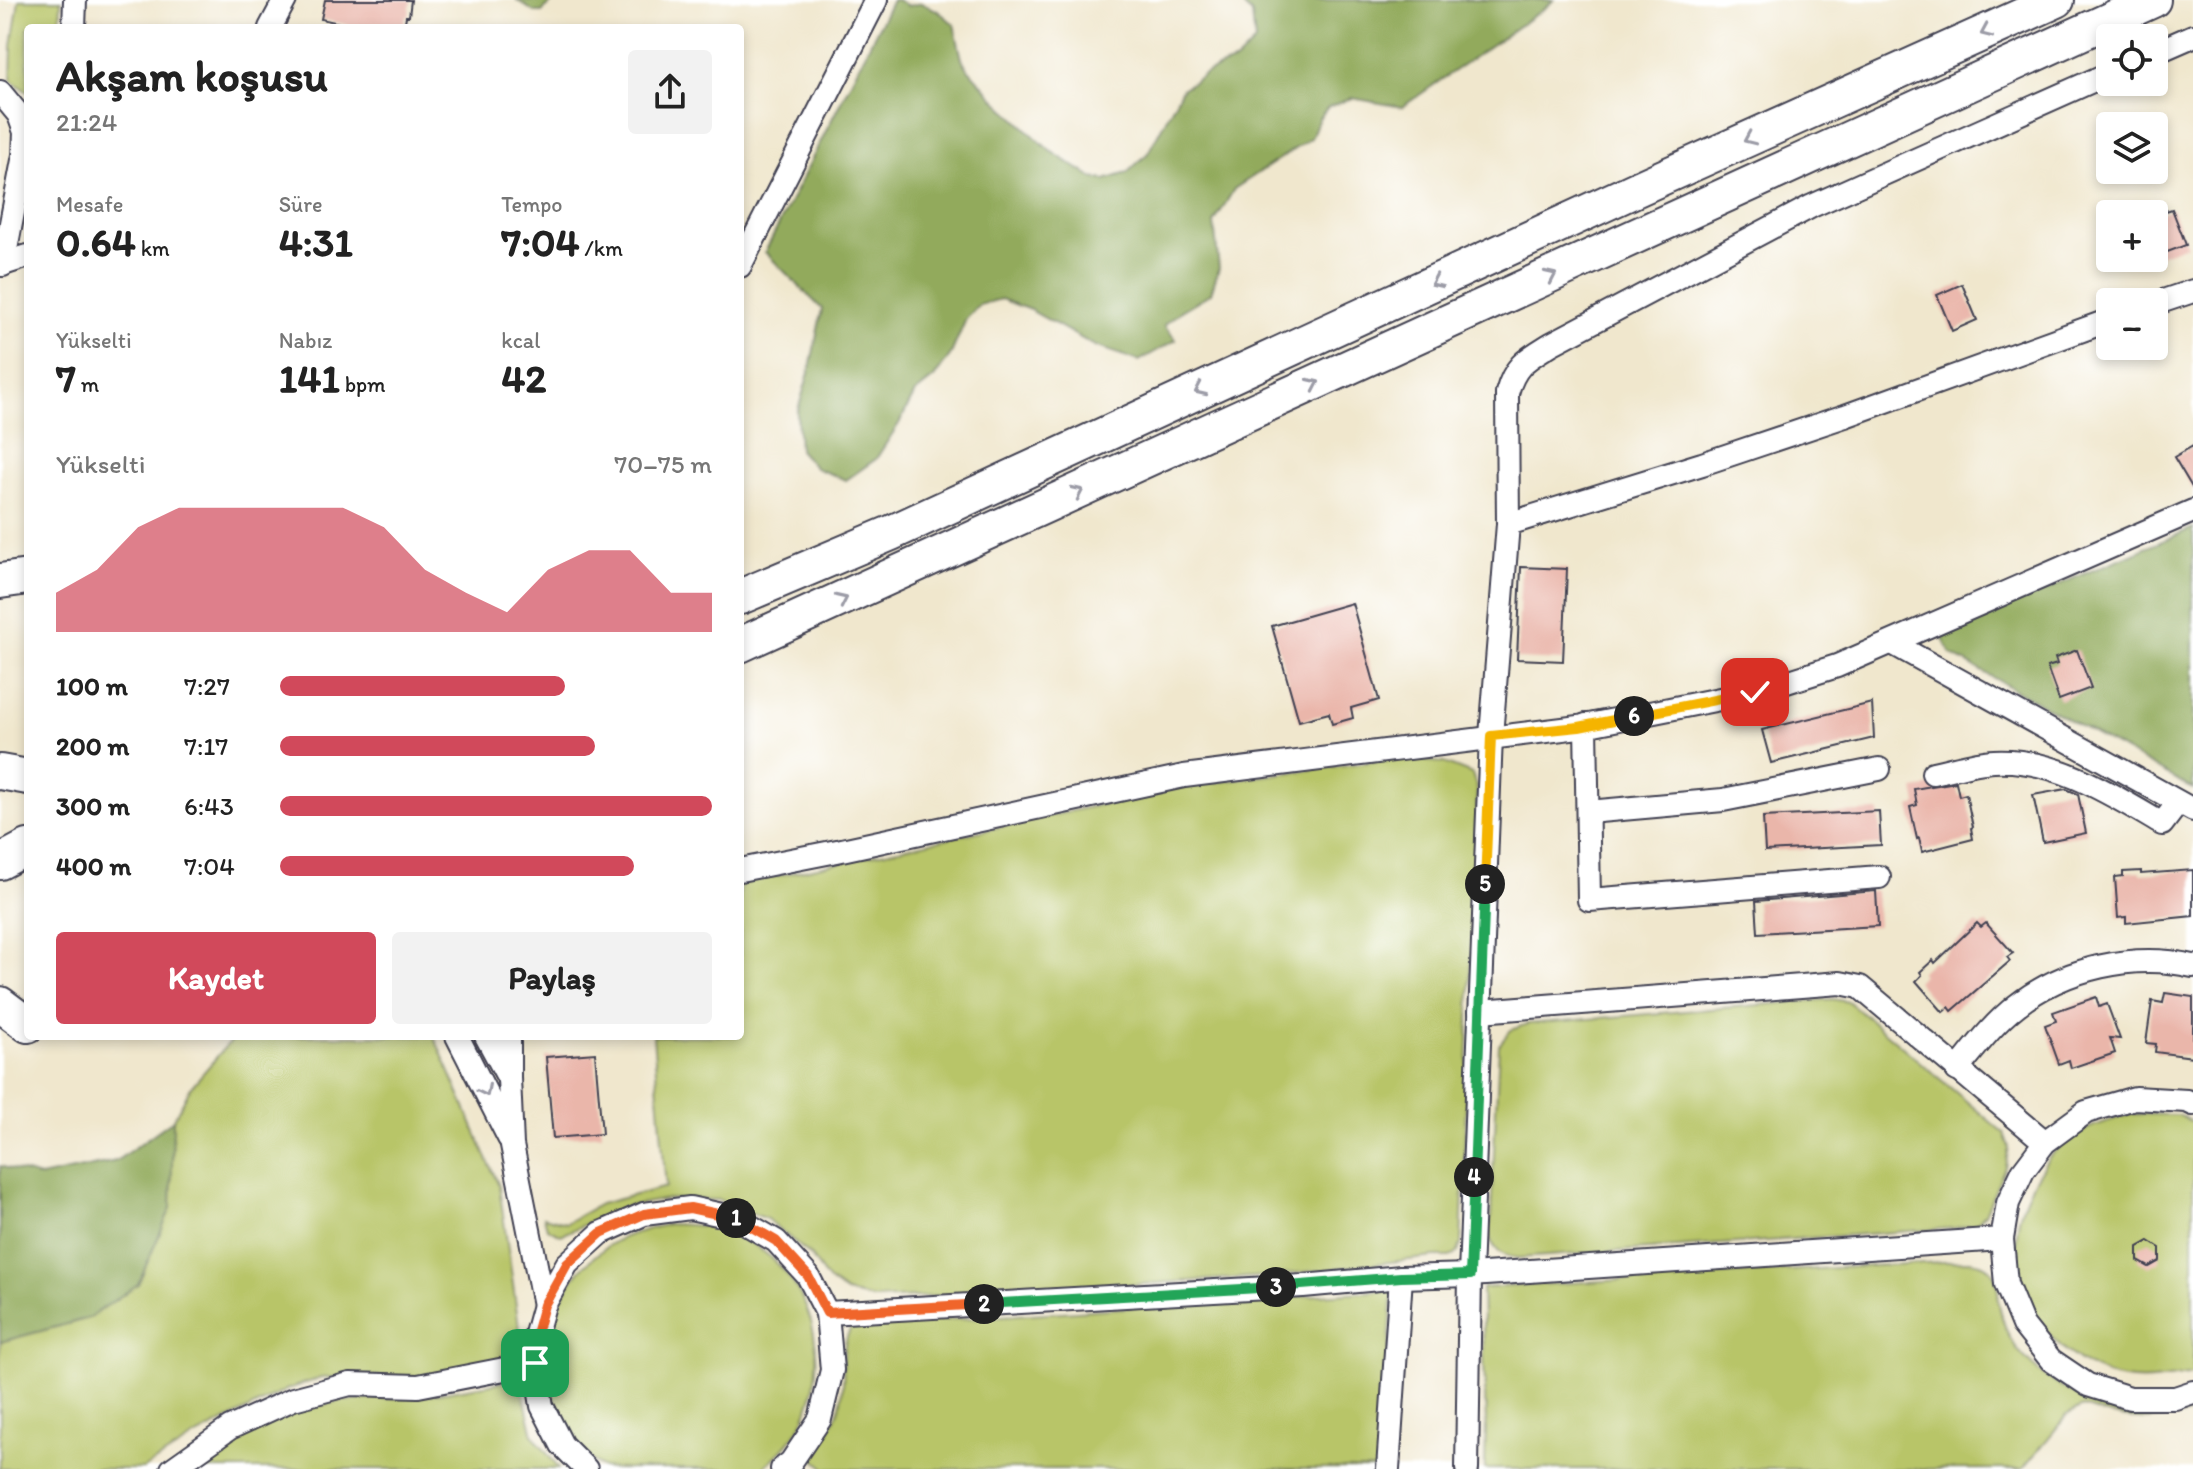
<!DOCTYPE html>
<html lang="tr">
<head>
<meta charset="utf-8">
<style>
	:root { --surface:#fff; --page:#f2f2f2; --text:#222; --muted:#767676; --accent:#d1495b }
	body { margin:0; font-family:Itim,sans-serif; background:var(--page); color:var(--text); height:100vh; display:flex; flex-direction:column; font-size:30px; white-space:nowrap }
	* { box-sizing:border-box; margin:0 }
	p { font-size:26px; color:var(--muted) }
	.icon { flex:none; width:44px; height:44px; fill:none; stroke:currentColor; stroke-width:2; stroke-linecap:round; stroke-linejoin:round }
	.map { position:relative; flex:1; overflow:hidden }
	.drawer { position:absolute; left:24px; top:24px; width:720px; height:1016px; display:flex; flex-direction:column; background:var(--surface); border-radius:8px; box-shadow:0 4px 12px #0003 }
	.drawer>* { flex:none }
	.controls { position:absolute; left:2096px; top:24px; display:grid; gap:16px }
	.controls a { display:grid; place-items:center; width:72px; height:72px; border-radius:8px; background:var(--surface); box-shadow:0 4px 12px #0003; font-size:40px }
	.pin { position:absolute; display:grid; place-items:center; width:68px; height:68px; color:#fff; margin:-34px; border-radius:16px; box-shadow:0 4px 12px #0006 }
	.km { position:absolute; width:40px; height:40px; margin:-20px; border-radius:50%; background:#222; color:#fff; font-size:22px; line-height:40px; text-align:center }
	.round { display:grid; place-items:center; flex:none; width:84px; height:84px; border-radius:8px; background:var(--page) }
	.overview { display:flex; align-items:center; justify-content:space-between; height:136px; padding:0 32px }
	h1 { font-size:44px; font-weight:800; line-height:60px }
	.figures { display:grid; grid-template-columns:repeat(3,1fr); gap:12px; height:136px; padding:8px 32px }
	.figures div { display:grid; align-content:center }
	.figures b { font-size:40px; font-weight:800 }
	.figures small { font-size:22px; font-weight:400 }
	.figures p { font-size:22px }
	.chart { height:224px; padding:16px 32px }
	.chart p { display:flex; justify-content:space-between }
	.chart svg { width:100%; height:144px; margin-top:8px; fill:var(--accent); opacity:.7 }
	.primary-button { display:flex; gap:16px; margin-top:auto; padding:16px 32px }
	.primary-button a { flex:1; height:92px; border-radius:8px; background:var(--accent); color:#fff; font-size:32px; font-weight:800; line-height:92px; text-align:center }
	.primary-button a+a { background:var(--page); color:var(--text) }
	ul { padding:0 32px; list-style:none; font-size:26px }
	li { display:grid; grid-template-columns:128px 96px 1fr; align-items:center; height:60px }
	li i { height:20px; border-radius:10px; background:var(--accent) }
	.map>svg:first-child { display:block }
	.green { fill:#b8c568; stroke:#6d7452; stroke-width:2 }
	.forest { fill:#92aa5c; stroke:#5a664c; stroke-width:2 }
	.building { fill:#eab6aa }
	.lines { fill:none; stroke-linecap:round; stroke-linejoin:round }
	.minor-casing { stroke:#414051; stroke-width:26 }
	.highway-casing { stroke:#414051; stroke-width:38 }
	.minor { stroke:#fff; stroke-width:22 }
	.highway { stroke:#fff; stroke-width:34 }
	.oneway { stroke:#9c9ca7 }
	.split-1-casing { stroke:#fff; stroke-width:16 }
	.split-2-casing { stroke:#fff; stroke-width:16 }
	.split-3-casing { stroke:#fff; stroke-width:16 }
	.split-4-casing { stroke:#fff; stroke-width:16 }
	.split-5-casing { stroke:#fff; stroke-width:16 }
	.split-6-casing { stroke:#fff; stroke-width:16 }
	.split-7-casing { stroke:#fff; stroke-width:16 }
	.split-1 { stroke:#f0652b; stroke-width:10 }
	.split-2 { stroke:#f0652b; stroke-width:10 }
	.split-3 { stroke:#22a559; stroke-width:10 }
	.split-4 { stroke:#22a559; stroke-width:10 }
	.split-5 { stroke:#22a559; stroke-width:10 }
	.split-6 { stroke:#f5b400; stroke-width:10 }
	.split-7 { stroke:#f5b400; stroke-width:10 }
</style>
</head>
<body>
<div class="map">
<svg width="2193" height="1469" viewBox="0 0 2193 1469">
	<rect width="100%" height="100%" fill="#fff"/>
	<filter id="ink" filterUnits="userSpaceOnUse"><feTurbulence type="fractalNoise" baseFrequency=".0125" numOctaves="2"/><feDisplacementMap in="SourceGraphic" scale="16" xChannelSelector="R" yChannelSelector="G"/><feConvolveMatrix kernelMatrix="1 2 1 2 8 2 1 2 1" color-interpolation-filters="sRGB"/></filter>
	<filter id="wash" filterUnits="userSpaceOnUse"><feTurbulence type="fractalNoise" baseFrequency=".006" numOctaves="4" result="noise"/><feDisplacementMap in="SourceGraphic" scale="32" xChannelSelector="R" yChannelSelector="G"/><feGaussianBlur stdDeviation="1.8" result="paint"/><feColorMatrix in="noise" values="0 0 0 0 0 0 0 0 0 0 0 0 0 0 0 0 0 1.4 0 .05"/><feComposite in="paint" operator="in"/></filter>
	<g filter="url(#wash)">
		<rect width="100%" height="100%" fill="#f0e7cd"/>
		<g class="green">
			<path d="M19 0H61L60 28H28V92L11 80 12 45Z"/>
			<path d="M1399 758 1444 763 1472 774 1477 789 1461 1244 1458 1252 1450 1257H1434L1269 1276 967 1295 873 1299 846 1293 828 1280 809 1254 767 1219 719 1200 668 1199 628 1206 561 1235 547 1228 544 1217 566 1223 600 1204 666 1187 653 1036H740V884L1181 787Z"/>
			<path d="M1832 999 1849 1002 2004 1133 2009 1147 2005 1167 1985 1214 1976 1224 1954 1228 1518 1258C1503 1256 1497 1253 1490 1239L1499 1045 1511 1030 1527 1024Z"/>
			<path d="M238 1036H434L499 1186 521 1341 514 1355 423 1378 367 1376 321 1378 288 1389 198 1435 143 1469H0V1342L82 1320 171 1208 173 1120 191 1087 226 1046Z"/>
			<path d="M2132 1114 2178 1115 2193 1122V1374C2165 1379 2136 1385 2108 1375 2027 1345 1989 1249 2038 1175 2042 1169 2046 1160 2051 1155 2073 1131 2103 1122 2132 1114Z"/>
			<path d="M668 1224C690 1225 713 1225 734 1234 804 1265 833 1342 807 1412 798 1436 780 1453 762 1469 721 1469 680 1469 639 1469 629 1469 612 1469 603 1468 583 1458 566 1431 558 1411 535 1350 551 1287 605 1248 624 1234 646 1230 668 1224Z"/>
			<path d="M1942 1262C1957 1262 1977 1257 1989 1268 2000 1278 1997 1295 2000 1309 2002 1318 2006 1330 2010 1338 2032 1376 2089 1408 2132 1414 2153 1417 2173 1412 2193 1408V1414C2151 1423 2124 1421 2083 1407L2068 1414 2023 1469H1485L1486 1426 1482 1288Z"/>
			<path d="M1393 1290 1380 1469H826L812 1457C825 1440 836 1422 841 1401 847 1376 838 1348 852 1326Z"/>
			<path d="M520 1379 533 1435 559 1469H189L222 1442 282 1413 340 1401 416 1397Z"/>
		</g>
		<g class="forest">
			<path d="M517 0H555L542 12H534Z"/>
			<path d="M892 0H897L908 6 921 3 937 10 954 24 962 59 969 70 996 100 1049 150 1093 178 1105 180 1127 173 1148 153 1182 89 1208 72 1236 61 1255 42 1252 14 1236 0H1554L1542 10 1402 107 1352 98 1328 107 1319 118 1311 138 1234 189 1214 223 1219 268 1211 293 1181 311 1164 325 1176 340 1139 361 1095 346 1030 310 1001 299 979 305 966 319 951 354 934 378 915 393 900 422 876 459 846 480 815 468 799 450 797 413 810 369 822 309 765 252Z"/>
			<path d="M2193 528V789L1951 654 1942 637 1958 627Z"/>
			<path d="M173 1120 171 1208 138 1284 89 1318 0 1342V1166L40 1177 116 1161Z"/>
		</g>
		<g id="blocks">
			<g class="building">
				<path d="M325 0H411L409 16H406L404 28H362L321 19Z"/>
				<path d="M2172 209 2186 245 2154 257V215Z"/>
				<path d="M1962 284 1977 320 1952 331 1937 295Z"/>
				<path d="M2193 446V489L2174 457Z"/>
				<path d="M1521 567 1567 569 1563 661 1517 659Z"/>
				<path d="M1352 603 1379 700 1351 708 1353 718 1332 724 1329 713 1299 721 1272 626Z"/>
				<path d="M2077 650 2091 688 2059 700 2047 667 2057 664 2055 658Z"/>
				<path d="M1872 703 1874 738 1771 763 1762 730Z"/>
				<path d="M1956 782 1959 796 1966 794 1973 827 1971 828 1973 839 1922 852 1919 838 1917 839 1910 807 1917 805 1914 789Z"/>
				<path d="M2066 789 2078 794 2086 833 2043 842 2033 795Z"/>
				<path d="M1879 811 1881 845 1765 851 1763 817Z"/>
				<path d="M2193 870V916L2126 923V917L2118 918 2115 877 2123 876V872L2141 871V874Z"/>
				<path d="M1876 891 1878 926 1758 933 1756 901Z"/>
				<path d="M1977 923 1981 927 1986 923 2013 953 2007 957 2010 961 1952 1011 1949 1007 1943 1012 1916 981 1922 975 1920 972 1933 960 1935 963Z"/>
				<path d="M2165 993 2193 997V1057L2155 1052 2156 1044 2146 1043 2152 1001 2163 1003Z"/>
				<path d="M2096 997 2099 1007 2107 1004 2120 1039 2110 1038 2115 1053 2071 1068 2069 1060 2059 1064 2045 1025 2056 1021 2053 1012Z"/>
				<path d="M595 1053 602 1134 553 1138 546 1057Z"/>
				<path d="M2149 1241 2160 1248V1261L2149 1267 2138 1261V1247Z"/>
			</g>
		</g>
	</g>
	<g filter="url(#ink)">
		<use href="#blocks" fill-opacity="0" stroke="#414051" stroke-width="2"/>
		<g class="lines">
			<defs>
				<g id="minor">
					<path d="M74 28 75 0"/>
					<path d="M270 28 285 0"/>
					<path d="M2154 53 2193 36"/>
					<path d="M0 92 19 115 25 132 24 155 3 265"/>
					<path d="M0 265 28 256"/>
					<path d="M740 266 876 0"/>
					<path d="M2154 304 2193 291"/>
					<path d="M1508 524 1507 393C1515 364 1527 359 1551 344L1812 206 2110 73"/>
					<path d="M1892 643 2193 810"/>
					<path d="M1586 725 1589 900 1879 877"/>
					<path d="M1933 773C1953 769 1974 762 1994 761 2056 758 2111 794 2162 824L2178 803"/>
					<path d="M1588 812 1723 800 1879 769"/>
					<path d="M740 870 837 851 1184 776 1579 727 1755 692 1837 666 2193 511"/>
					<path d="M1480 1011 1840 983 1860 987 2045 1142"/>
					<path d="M457 1036 509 1138"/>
					<path d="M486 1036 508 1077"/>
					<path d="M509 1036V1078L512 1145 544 1305"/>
					<path d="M1957 1070C1976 1047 1993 1024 2016 1006 2064 968 2134 952 2193 966"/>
					<path d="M2193 1104 2187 1101 2135 1098 2086 1112 2045 1142 2023 1171 2008 1203 2002 1239 2006 1284 2023 1325 2051 1360 2088 1385 2130 1398H2175L2193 1392"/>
					<path d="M827 1313 1303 1286 1401 1277 1470 1275 2002 1239"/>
					<path d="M172 1469 230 1428 293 1399 350 1384 418 1386 535 1363"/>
					<path d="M586 1469 562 1445 542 1406 535 1363 536 1334 544 1305 567 1264 601 1233 644 1214 690 1208 736 1218 776 1241 808 1276 827 1313 832 1370 820 1419 791 1462 782 1469"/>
					<path d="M1388 1469 1401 1277"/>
					<path d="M1467 1469 1470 1275 1491 736 1508 524 1702 464 1845 416 2110 320"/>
				</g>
				<g id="highway">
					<path d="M0 581 28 577"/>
					<path d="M740 597 891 533 1639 188 2057 0"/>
					<path d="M740 645 2153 0"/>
					<path d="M0 772 28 777"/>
					<path d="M0 862 28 847"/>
					<path d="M0 1004 28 1025"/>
				</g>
			</defs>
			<use href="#minor" class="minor-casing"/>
			<use href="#highway" class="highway-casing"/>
			<use href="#minor" class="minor"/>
			<use href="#highway" class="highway"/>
		</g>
		<defs><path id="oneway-chevron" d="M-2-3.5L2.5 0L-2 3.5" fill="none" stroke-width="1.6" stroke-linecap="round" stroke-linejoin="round" transform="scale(2)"/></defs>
		<g class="oneway">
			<use href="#oneway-chevron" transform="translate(1986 32) rotate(156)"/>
			<use href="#oneway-chevron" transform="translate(1749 139) rotate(156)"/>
			<use href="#oneway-chevron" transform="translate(1551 276) rotate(-25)"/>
			<use href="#oneway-chevron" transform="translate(1436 282) rotate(155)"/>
			<use href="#oneway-chevron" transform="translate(1314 384) rotate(-25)"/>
			<use href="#oneway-chevron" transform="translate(1200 390) rotate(155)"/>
			<use href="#oneway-chevron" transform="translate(1078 492) rotate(-25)"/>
			<use href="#oneway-chevron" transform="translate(842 600) rotate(-25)"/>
			<use href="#oneway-chevron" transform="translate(485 1091) rotate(63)"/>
		</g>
	</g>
	<g class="lines" filter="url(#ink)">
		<defs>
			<path id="split-1" d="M535 1363 536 1334 544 1305 567 1264 601 1233 644 1214 690 1208 736 1218"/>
			<path id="split-2" d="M736 1218 776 1241 808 1276 827 1313 984 1304"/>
			<path id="split-3" d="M984 1304 1276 1287"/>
			<path id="split-4" d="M1276 1287 1401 1277 1470 1275 1474 1177"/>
			<path id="split-5" d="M1474 1177 1485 884"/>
			<path id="split-6" d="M1485 884 1491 736 1579 727 1634 716"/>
			<path id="split-7" d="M1634 716 1755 692"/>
		</defs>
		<use href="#split-1" class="split-1-casing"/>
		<use href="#split-2" class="split-2-casing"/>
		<use href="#split-3" class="split-3-casing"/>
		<use href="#split-4" class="split-4-casing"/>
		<use href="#split-5" class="split-5-casing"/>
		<use href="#split-6" class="split-6-casing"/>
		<use href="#split-7" class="split-7-casing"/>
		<use href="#split-1" class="split-1"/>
		<use href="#split-2" class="split-2"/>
		<use href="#split-3" class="split-3"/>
		<use href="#split-4" class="split-4"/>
		<use href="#split-5" class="split-5"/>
		<use href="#split-6" class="split-6"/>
		<use href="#split-7" class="split-7"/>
	</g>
</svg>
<div class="controls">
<a><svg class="icon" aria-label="locate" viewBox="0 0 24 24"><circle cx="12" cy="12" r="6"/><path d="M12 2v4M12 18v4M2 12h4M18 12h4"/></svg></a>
<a><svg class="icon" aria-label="layers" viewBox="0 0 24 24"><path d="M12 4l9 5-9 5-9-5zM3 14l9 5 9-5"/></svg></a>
<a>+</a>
<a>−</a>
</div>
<div class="pin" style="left:535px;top:1363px;background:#1e9e55"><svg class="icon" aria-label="arrive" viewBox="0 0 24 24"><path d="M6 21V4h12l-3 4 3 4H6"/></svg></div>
<div class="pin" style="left:1755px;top:692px;background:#d93025"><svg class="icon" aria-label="check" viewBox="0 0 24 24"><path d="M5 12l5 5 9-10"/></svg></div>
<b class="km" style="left:736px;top:1218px">1</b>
<b class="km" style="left:984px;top:1304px">2</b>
<b class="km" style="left:1276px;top:1287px">3</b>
<b class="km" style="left:1474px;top:1177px">4</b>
<b class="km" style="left:1485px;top:884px">5</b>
<b class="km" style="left:1634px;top:716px">6</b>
<section class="drawer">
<div class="overview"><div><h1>Akşam koşusu</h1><p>21:24</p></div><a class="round"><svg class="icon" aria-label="share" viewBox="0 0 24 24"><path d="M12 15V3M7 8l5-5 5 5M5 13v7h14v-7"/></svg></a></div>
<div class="figures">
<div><p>Mesafe</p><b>0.64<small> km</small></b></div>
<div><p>Süre</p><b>4:31</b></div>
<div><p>Tempo</p><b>7:04<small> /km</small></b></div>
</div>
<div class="figures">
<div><p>Yükselti</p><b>7<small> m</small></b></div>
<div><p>Nabız</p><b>141<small> bpm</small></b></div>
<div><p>kcal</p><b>42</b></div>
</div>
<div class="chart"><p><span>Yükselti</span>70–75 m</p>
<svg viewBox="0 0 160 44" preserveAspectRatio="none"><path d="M0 44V32L10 25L20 12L30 6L40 6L50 6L60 6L70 6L80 12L90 25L100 32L110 38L120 25L130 19L140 19L150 32L160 32V44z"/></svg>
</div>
<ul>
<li><b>100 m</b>7:27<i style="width:66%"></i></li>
<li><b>200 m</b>7:17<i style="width:73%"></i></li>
<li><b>300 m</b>6:43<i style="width:100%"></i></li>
<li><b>400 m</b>7:04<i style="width:82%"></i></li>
</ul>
<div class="primary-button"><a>Kaydet</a><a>Paylaş</a></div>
</section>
</div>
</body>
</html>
